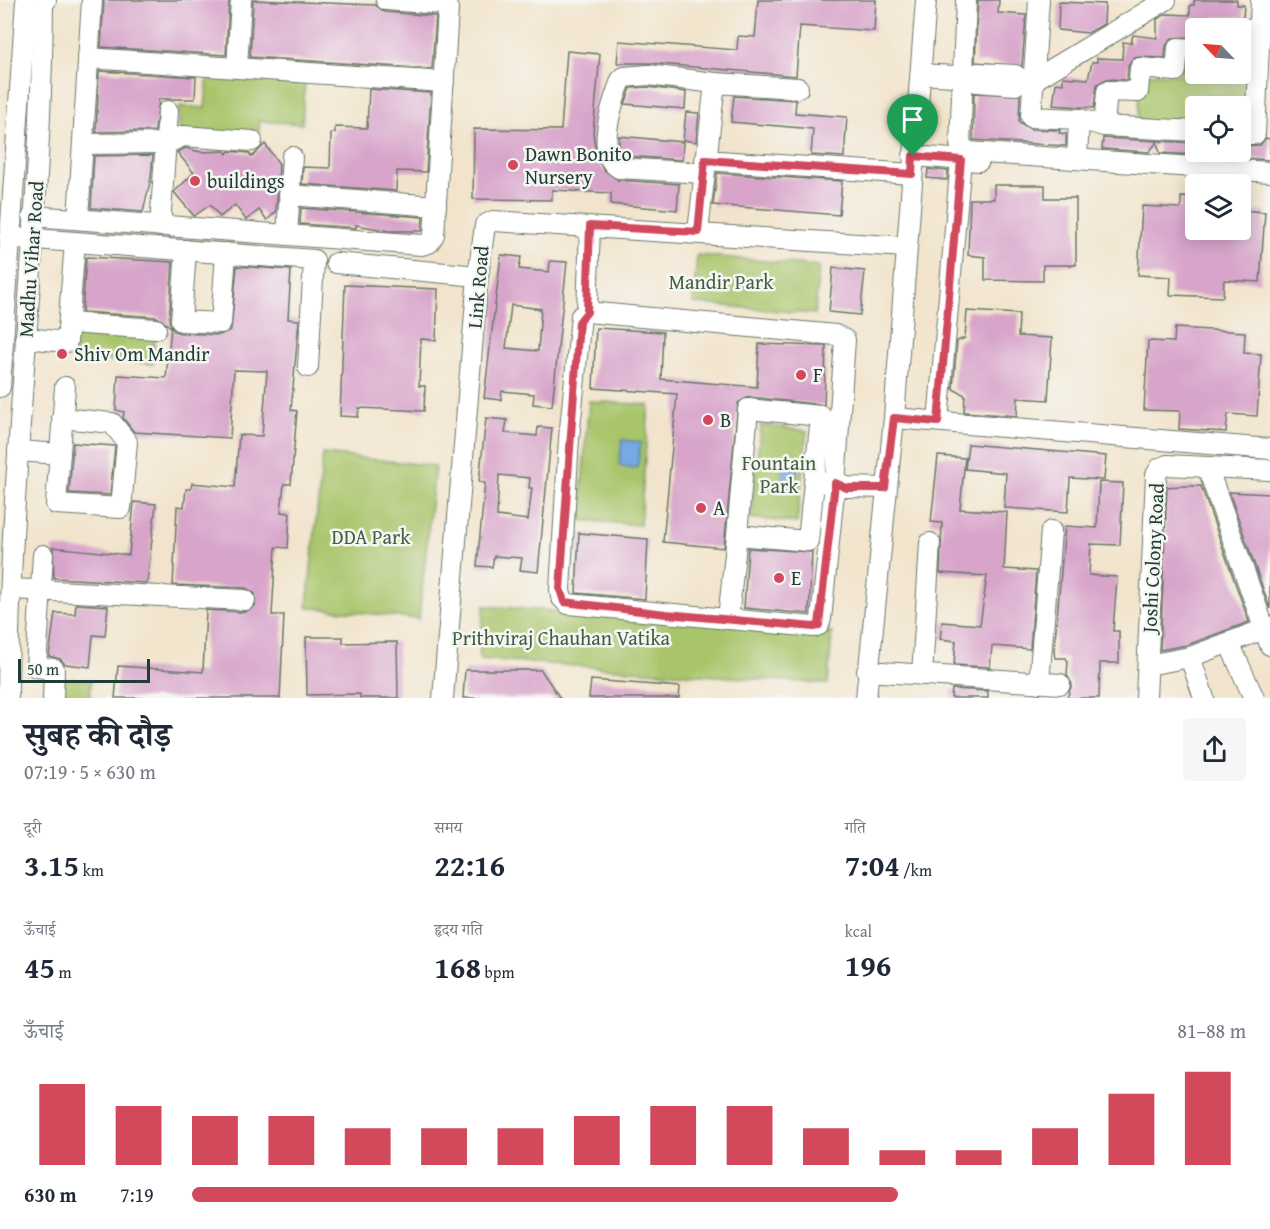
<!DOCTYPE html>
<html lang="hi">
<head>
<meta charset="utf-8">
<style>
	:root { --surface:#fff; --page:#f6f6f7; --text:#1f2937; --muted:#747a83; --accent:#d1495b }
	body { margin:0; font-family:"Gentium Book Plus","Noto Serif Devanagari",serif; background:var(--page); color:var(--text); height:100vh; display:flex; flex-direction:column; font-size:22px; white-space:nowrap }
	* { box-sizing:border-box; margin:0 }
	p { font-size:20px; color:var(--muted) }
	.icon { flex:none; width:33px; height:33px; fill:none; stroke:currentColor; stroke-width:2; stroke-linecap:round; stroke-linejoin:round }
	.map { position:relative; height:698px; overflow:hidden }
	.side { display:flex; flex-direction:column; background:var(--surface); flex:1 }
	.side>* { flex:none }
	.needle { width:39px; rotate:295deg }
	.controls { position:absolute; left:1185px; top:18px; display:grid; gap:12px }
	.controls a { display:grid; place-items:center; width:66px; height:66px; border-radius:6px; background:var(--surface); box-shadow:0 3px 15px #0003; font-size:30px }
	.scale { position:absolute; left:18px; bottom:15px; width:132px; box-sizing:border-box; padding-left:6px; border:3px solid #1f3d34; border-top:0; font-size:16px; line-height:21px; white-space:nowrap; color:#1f3d34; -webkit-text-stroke:4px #f6f6f2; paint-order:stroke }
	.pin { position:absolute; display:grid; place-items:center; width:51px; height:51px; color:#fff; margin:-62px -26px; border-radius:50% 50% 50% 0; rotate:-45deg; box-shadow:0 0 6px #0007 }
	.pin .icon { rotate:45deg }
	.round { display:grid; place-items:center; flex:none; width:63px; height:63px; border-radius:6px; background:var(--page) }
	.overview { display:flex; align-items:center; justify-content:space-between; height:102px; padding:0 24px }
	h1 { font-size:33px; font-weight:700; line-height:45px }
	.metrics { display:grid; grid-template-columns:repeat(3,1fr); gap:9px; height:102px; padding:6px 24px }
	.metrics div { display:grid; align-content:center }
	.metrics b { font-size:30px; font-weight:700 }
	.metrics small { font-size:16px; font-weight:400 }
	.metrics p { font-size:16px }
	.chart { height:168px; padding:12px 24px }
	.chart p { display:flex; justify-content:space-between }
	.chart svg { width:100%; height:108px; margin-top:6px; stroke:var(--accent); stroke-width:6 }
	ul { padding:0 24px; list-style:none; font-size:20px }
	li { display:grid; grid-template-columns:96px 72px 1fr; align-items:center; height:45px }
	li i { height:15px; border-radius:8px; background:var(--accent) }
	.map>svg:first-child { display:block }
	.green { fill:#a9c56b; stroke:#648150; stroke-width:1.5 }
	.water { fill:#77aae4; stroke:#4b748c; stroke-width:1.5 }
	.building { fill:#d8a4ca; fill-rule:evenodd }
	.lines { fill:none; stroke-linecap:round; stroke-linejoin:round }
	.minor-casing { stroke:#697769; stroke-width:22 }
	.minor { stroke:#fff; stroke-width:20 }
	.route-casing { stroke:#fff; stroke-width:12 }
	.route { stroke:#d1495b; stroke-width:8 }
	.poi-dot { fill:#d1495b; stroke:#f6f6f2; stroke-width:2 }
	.labels { text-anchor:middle; stroke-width:5; stroke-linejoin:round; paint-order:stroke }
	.poi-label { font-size:20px; fill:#1f3d34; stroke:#f6f6f2; text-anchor:start }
	.street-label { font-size:20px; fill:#1f3d34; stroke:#f6f6f2 }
	.park-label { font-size:20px; fill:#425f42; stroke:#f6f6f2 }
</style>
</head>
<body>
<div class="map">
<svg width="1270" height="698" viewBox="0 0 1270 698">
	<rect width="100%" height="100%" fill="#f6f6f2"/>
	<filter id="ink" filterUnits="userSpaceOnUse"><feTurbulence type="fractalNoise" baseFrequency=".0167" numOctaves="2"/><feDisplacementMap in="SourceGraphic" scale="12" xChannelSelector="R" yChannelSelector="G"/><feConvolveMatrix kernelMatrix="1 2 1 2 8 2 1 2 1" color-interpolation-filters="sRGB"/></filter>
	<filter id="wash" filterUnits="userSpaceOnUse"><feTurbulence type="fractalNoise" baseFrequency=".008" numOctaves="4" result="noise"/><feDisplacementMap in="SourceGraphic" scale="24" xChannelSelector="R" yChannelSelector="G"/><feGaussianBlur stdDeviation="1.35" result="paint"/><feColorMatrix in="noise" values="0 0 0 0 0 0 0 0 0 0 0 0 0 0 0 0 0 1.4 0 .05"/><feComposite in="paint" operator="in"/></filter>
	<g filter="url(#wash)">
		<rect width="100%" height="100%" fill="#f2e4cc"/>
		<g class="green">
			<path d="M1182 52 1195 53 1196 74H1240L1241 56H1252L1247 128H1241L1240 106H1196L1195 126 1138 122 1141 73 1180 75Z"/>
			<path d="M208 74 305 82 302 124 260 121 258 136 178 130 180 106 205 108Z"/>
			<path d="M697 255 819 266 815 314 693 303Z"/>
			<path d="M75 325 155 331 153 364 73 358Z"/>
			<path d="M589 401 649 405 640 525 579 520Z"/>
			<path d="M761 425 807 431 797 523 750 518Z"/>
			<path d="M323 454 435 466 419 619 307 607Z"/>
			<path d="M484 606 832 632 828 684 479 659Z"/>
			<path d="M56 678 91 680 90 698 55 697Z"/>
		</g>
		<g class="water">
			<path d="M622 440 641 442 637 468 619 466Z"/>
			<path d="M784 460 798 462 795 489 782 488Z"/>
		</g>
		<g id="blocks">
			<g class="building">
				<path d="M104 0H229L226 55 101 47Z"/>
				<path d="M253 0 375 5 385 12 436 16 432 69 250 57Z"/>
				<path d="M758 0H876L874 31 800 26 796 76 649 63H617L619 41 737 50 738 36 755 37Z"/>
				<path d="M978 0H999L998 13 1026 15 1022 66 975 62Z"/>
				<path d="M1194 0H1237V5H1244L1243 17H1213L1206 28H1196V37L1172 38 1166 46 1165 58 1134 57 1128 66 1127 80 1107 79 1097 84 1094 108 1053 105 1056 83 1063 84V77L1088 79 1092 62H1097V58L1122 59 1123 42 1131 43 1133 35 1157 38V19L1167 14 1190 15V5H1194Z"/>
				<path d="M1059 2 1105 4 1104 24 1088 33 1058 30Z"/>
				<path d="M567 51 600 54 593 133 596 155 603 169 618 180 679 184 677 210 611 204V193L552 190V200L473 199 474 129 561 130Z"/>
				<path d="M99 71 196 77 195 99H159L155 131 96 132Z"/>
				<path d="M648 87 686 92 685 109 625 104 631 88Z"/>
				<path d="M369 89 431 93 426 172 397 171 396 191 302 184 303 167 330 168 331 133H335V127L367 128Z"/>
				<path d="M974 93 1020 95 1019 122 1030 129 1060 130 1059 133 1066 134V146L973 140Z"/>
				<path d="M734 96 796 100 795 113 847 117 844 157 811 155 813 129 731 122Z"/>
				<path d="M686 112 699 113 696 142 683 140Z"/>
				<path d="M619 136 683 142 682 160 624 156 619 148Z"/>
				<path d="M1103 138 1196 143V155L1160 153 1157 142 1149 152 1102 149Z"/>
				<path d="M1266 138 1270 139V160L1201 155V152H1240V146L1260 145Z"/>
				<path d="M265 144 279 164 276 212 267 220 259 210 246 220 235 205 220 217 210 205 194 216 174 192 194 173 177 152 185 148 201 152 225 151 227 154 229 151 249 153 252 157Z"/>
				<path d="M153 155 151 178 143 212 91 208 94 156Z"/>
				<path d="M928 169 948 171 947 180 927 178Z"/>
				<path d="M717 173 842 181 839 215 713 205Z"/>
				<path d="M994 185H1045V198H1076V265H1043V281L985 280V257L968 255 970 199H994Z"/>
				<path d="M1181 197 1196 198V230H1240V210L1265 212 1260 282 1224 280 1223 297 1170 295 1171 277 1138 275 1142 206 1181 208Z"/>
				<path d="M301 208 423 217 422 231H390L356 225V228L300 224Z"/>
				<path d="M501 255 521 257 519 269 549 272 550 261 567 262 552 406 533 404 534 394 502 391 501 400 484 398ZM511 305 541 309 538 351 506 348Z"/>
				<path d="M86 257 173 262 169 321 174 331 180 333 220 335 231 330 237 266 291 270 288 319 299 320 291 410 297 411 291 484H284L281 512 290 513 288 548 276 547 272 615H284L280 698H115L118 666 203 672 206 610 245 612 255 606V594L246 588 173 585 177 506 184 507 186 489H191L192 483 235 487 239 435 262 436 267 371 234 370 230 438 134 432 123 418 124 412 116 410 118 375 166 378 171 327 157 317 82 312Z"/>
				<path d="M833 268 865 271 860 315 829 312Z"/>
				<path d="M345 285 438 289 436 340 421 339 419 386H425L424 411 359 408 358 417 340 416Z"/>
				<path d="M967 311 1019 314 1018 336 1052 338 1048 400 1018 398 1017 416 964 412 965 395 953 389 957 341 965 338Z"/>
				<path d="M596 328 663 332 661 379 757 387 759 344 826 346 824 405 749 397 738 403 724 548 663 542 677 394 593 388Z"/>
				<path d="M1175 328 1245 332 1244 353 1261 354 1257 416 1228 414 1226 432 1179 429 1180 411 1144 410 1148 341 1174 342Z"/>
				<path d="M486 418 507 420 505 433 537 436 538 427 552 428 538 572 520 570 522 558 494 556 492 567 477 566 485 483 479 482ZM499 475 530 478 529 488H532L528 520 497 516Z"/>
				<path d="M73 443 115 446 110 495 69 493Z"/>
				<path d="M968 444 1106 456 1104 480 1070 478 1068 512 1004 508 1006 473 965 469Z"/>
				<path d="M938 456 965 458 960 509 1007 512 1004 569 1036 571 1030 649 992 646 990 667 954 665 956 641 940 639 942 622 980 625 987 576 940 573 942 523 931 522Z"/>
				<path d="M1099 482 1123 483 1120 545 1091 544 1089 575 1117 577 1113 631H1119V663H1100L1099 698H1067L1072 684 1067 675 1068 662 1066 658H1055L1054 651 1065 526 1097 528Z"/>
				<path d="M1181 486H1201L1249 622 1187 645 1160 650 1167 487Z"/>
				<path d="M1229 492 1270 494V609Z"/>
				<path d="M134 502 156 504 147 583 54 578 53 547 129 555Z"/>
				<path d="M579 533 648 539 645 599 576 593Z"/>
				<path d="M748 548 812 552 809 614 744 608Z"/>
				<path d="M76 604 108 606 105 636 93 635 90 667 65 664 60 659 49 656 55 613 75 614Z"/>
				<path d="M306 637H343V643L397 642 398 698H360V694L307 695Z"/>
				<path d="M465 670H541L560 698H463Z"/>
				<path d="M591 680 680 687 679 698H589Z"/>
				<path d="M952 689 988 691V698H951Z"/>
			</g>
		</g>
	</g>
	<g filter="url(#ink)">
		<use href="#blocks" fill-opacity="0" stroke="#697769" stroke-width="1.5"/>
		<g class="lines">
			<defs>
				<g id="minor">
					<path d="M966 0 960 144 968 152 1270 172"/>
					<path d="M1039 0 1031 117 1079 119 1104 126 1196 131"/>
					<path d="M1218 28H1236"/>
					<path d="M1240 29 1260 30"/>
					<path d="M88 58 444 82"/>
					<path d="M237 68 241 0"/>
					<path d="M921 74 970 77 978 73 1015 75 1022 80 1015 85 977 82 970 77"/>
					<path d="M1026 80H1034L1166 0"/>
					<path d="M1104 126 1107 91 1138 92 1140 68 1176 71 1178 48 1196 49"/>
					<path d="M1240 134H1255L1261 0"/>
					<path d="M83 144 167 143 183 136 252 141"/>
					<path d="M913 156 979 161"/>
					<path d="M1077 158 1079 119"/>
					<path d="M705 160 912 174"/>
					<path d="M704 173 619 168C594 154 613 101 621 80L624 77 648 75 715 83"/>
					<path d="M289 195 436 206"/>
					<path d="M33 216 422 245 429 243 434 235 448 9 442 4 386 0"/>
					<path d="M78 219 92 0"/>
					<path d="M160 226 168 111"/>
					<path d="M698 232 715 83 798 88"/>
					<path d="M287 235 292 157"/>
					<path d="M9 237 314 260 308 367"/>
					<path d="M186 250 181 321 221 323 226 253"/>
					<path d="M336 263 478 276"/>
					<path d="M587 312 590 226"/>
					<path d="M69 323 156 329"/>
					<path d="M25 338 67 342 75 242"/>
					<path d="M0 387 26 0"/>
					<path d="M62 418 112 423 127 442 121 508 56 504C59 465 62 426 65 387"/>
					<path d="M894 418 1270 449"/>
					<path d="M938 421 961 160"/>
					<path d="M18 451 60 454"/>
					<path d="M1208 469 1270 645"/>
					<path d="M814 482 808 541 737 535 748 409 821 416 814 482 835 483 845 340 836 335 587 312 581 316 569 439 560 589 561 597 568 604 814 627 819 625 821 619 835 483 847 487 885 488"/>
					<path d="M43 555 36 667 54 669 53 698"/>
					<path d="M11 589 245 600"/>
					<path d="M728 619 737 535"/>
					<path d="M1229 643 1254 698"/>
					<path d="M1190 657 1204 698"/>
					<path d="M1148 665 1190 657 1270 627"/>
					<path d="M867 671 1060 684"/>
					<path d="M922 675 930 543"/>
					<path d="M1039 683 1051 531"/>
					<path d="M8 698C9 467 41 236 43 5L46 0"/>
					<path d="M443 698 478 276 485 225 493 221 906 247"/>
					<path d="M866 698 894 418 926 0"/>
					<path d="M1146 698 1156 475 1160 468 1167 465 1270 470"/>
				</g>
			</defs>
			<use href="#minor" class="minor-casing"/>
			<use href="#minor" class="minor"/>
		</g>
	</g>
	<g class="lines" filter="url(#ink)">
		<defs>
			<path id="route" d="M913 156 961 160 938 422 894 418 885 488H847L835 483 819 625 814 627 666 614 564 602 560 589 579 322 587 312 590 226 698 232 705 160 912 174Z"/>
		</defs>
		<use href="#route" class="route-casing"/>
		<use href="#route" class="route"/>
	</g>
	<g class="poi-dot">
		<circle cx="513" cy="165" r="6"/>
		<circle cx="195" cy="181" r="6"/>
		<circle cx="62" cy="354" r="6"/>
		<circle cx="801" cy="375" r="6"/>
		<circle cx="708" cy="420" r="6"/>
		<circle cx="701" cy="508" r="6"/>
		<circle cx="779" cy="578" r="6"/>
	</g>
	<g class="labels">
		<g class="poi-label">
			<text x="525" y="161">Dawn Bonito<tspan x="525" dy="23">Nursery</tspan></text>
			<text x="207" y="188">buildings</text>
			<text x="74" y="361">Shiv Om Mandir</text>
			<text x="813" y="382">F</text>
			<text x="720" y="427">B</text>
			<text x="713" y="515">A</text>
			<text x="791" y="585">E</text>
		</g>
		<g class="street-label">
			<text transform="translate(31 259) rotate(-86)" y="7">Madhu Vihar Road</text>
			<text transform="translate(478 287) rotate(-85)" y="7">Link Road</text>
			<text transform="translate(1153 558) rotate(-87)" y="7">Joshi Colony Road</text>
		</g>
		<g class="park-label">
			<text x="721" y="289">Mandir Park</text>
			<text x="779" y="470">Fountain<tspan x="779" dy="23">Park</tspan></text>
			<text x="371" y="544">DDA Park</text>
			<text x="561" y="645">Prithviraj Chauhan Vatika</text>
		</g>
	</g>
</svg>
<div class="controls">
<a><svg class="needle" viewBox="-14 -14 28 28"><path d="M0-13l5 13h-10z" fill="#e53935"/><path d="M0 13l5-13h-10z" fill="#747a83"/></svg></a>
<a><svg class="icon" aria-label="locate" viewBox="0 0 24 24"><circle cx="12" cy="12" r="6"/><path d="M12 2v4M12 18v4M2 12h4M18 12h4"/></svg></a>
<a><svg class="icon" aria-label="layers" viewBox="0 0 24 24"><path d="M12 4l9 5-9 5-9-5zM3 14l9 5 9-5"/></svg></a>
</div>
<div class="scale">50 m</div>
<div class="pin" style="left:913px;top:156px;background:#1e9e55"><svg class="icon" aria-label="arrive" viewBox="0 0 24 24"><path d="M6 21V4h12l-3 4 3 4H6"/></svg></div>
</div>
<section class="side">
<div class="overview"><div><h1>सुबह की दौड़</h1><p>07:19 · 5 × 630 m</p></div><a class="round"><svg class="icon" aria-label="share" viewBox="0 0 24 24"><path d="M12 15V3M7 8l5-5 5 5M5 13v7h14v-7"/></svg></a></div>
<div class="metrics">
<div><p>दूरी</p><b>3.15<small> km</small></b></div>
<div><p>समय</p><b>22:16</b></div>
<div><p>गति</p><b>7:04<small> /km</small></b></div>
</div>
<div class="metrics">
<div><p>ऊँचाई</p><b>45<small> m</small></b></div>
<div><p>हृदय गति</p><b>168<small> bpm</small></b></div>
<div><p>kcal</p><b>196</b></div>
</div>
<div class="chart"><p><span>ऊँचाई</span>81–88 m</p>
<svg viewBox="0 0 160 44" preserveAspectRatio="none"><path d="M5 44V11M15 44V20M25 44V24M35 44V24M45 44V29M55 44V29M65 44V29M75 44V24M85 44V20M95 44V20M105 44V29M115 44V38M125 44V38M135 44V29M145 44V15M155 44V6"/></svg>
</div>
<ul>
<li><b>630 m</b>7:19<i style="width:67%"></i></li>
</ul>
</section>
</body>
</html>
